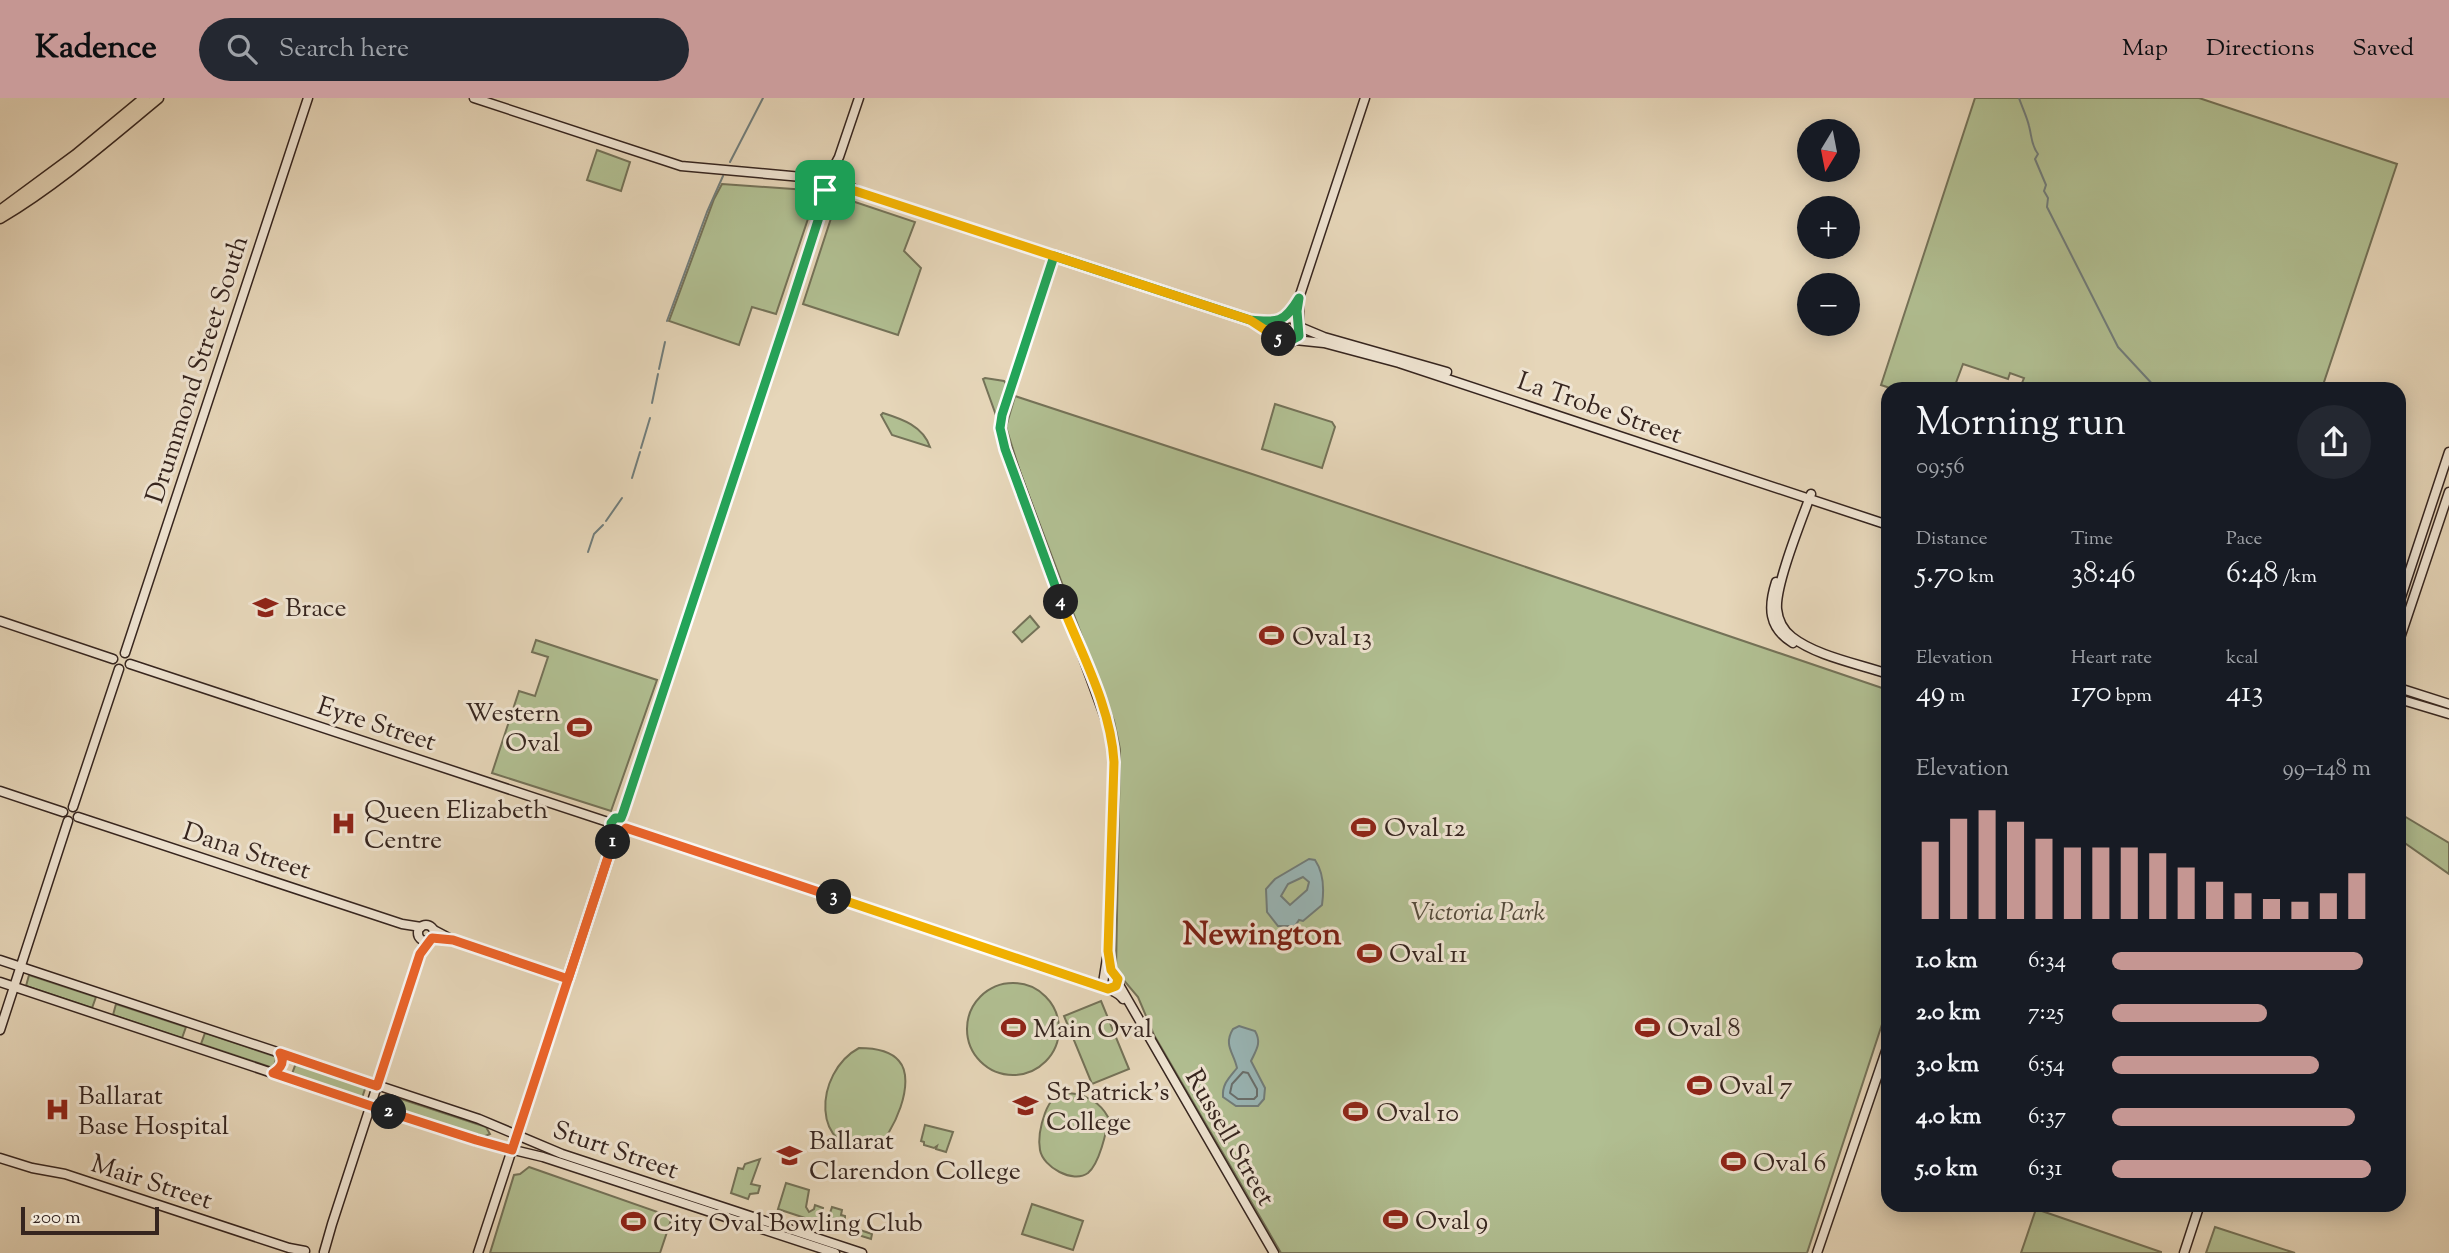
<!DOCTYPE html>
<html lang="en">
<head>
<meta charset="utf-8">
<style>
	:root { --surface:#171b24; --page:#242831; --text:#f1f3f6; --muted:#9ea1a6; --accent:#c59692 }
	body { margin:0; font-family:"Sorts Mill Goudy",serif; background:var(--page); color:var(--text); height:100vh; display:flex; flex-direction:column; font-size:26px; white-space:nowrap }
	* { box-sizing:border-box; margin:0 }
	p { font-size:23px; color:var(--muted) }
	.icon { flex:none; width:38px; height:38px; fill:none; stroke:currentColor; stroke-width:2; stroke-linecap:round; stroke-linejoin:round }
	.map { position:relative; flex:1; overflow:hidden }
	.panel { position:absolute; left:1881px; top:284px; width:525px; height:830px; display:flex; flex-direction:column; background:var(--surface); border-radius:21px; box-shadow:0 4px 18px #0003 }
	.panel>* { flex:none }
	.needle { width:46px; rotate:190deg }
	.fabs { position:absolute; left:1797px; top:21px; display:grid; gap:14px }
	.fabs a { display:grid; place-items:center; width:63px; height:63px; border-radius:50%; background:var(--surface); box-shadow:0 4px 18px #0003; font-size:35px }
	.scale { position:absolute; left:21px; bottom:18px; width:138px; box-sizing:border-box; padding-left:7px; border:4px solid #36251f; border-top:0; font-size:19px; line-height:24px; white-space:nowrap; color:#36251f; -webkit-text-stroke:5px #efe4d2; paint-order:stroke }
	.pin { position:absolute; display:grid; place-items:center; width:60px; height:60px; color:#fff; margin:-30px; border-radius:14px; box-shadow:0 4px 10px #0006 }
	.km { position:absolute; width:35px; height:35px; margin:-18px; border-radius:50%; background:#222; color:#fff; font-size:19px; line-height:35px; text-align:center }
	.round { display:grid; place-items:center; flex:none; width:74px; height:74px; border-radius:37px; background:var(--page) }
	.summary { display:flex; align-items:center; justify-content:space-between; height:119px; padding:0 35px }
	h1 { font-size:38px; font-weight:600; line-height:52px }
	.metrics { display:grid; grid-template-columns:repeat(3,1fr); gap:10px; height:119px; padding:7px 35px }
	.metrics div { display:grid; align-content:center }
	.metrics b { font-size:30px; font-weight:600 }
	.metrics small { font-size:19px; font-weight:400 }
	.metrics p { font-size:19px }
	.chart { height:196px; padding:14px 35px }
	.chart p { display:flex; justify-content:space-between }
	.chart svg { width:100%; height:126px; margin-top:7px; stroke:var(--accent); stroke-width:6 }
	ul { padding:0 35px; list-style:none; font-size:23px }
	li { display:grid; grid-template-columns:112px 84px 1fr; align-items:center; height:52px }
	li i { height:18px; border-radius:9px; background:var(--accent) }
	header { display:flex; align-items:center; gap:42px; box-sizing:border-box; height:98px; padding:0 35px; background:var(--accent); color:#111 }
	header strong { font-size:33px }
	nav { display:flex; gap:38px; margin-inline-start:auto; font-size:24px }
	.search { width:490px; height:63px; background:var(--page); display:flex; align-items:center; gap:18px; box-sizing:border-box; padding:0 24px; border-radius:38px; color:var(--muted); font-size:26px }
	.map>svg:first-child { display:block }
	.green { fill:#b1bf92; stroke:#747258; stroke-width:2 }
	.water { fill:#99b7b8; stroke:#717d7b; stroke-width:2; fill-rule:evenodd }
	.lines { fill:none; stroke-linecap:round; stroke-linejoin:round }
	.shore { stroke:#686e6c; stroke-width:2 }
	.stream { stroke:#717d7b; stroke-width:2 }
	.secondary-casing { stroke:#36251f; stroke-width:11 }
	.highway-casing { stroke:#36251f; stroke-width:13 }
	.secondary { stroke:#efe4d2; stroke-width:8 }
	.highway { stroke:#e6d6b9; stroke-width:10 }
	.split-1-casing { stroke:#fff; stroke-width:14 }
	.split-2-casing { stroke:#fff; stroke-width:14 }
	.split-3-casing { stroke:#fff; stroke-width:14 }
	.split-4-casing { stroke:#fff; stroke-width:14 }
	.split-5-casing { stroke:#fff; stroke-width:14 }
	.split-6-casing { stroke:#fff; stroke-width:14 }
	.split-1 { stroke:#22a559; stroke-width:9 }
	.split-2 { stroke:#f0652b; stroke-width:9 }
	.split-3 { stroke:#f0652b; stroke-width:9 }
	.split-4 { stroke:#f5b400; stroke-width:9 }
	.split-5 { stroke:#22a559; stroke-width:9 }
	.split-6 { stroke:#f5b400; stroke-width:9 }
	.labels { text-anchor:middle; stroke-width:6; stroke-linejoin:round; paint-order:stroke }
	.street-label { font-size:26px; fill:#36251f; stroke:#efe4d2 }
	.poi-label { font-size:26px; fill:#36251f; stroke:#efe4d2; text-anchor:start }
	.park-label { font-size:26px; font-style:italic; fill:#554c3c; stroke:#efe4d2 }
	.district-label { font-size:33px; font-weight:bold; fill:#7a1f14; stroke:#efe4d2 }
</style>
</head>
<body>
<header>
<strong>Kadence</strong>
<div class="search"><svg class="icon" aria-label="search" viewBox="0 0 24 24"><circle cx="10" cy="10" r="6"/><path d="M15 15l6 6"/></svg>Search here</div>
<nav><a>Map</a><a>Directions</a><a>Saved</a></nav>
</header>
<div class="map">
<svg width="2449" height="1155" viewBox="0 0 2449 1155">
	<rect width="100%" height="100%" fill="#e6d6b9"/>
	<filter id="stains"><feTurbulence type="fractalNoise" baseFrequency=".00286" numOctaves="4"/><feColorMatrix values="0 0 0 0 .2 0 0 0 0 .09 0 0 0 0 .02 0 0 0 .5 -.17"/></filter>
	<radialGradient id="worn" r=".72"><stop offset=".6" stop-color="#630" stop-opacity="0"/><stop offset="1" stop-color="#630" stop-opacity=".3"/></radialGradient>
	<g class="green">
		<path d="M1975 0H2199L2397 66 2322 290H2020L2024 280 2010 275 2008 281 1963 266 1954 290H1890L1881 287Z"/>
		<path d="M597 52 630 64 621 93 587 82Z"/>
		<path d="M722 86 807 92 814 103 776 216 752 209 739 247 669 223 714 101Z"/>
		<path d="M843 100 915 124 904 153 921 170 898 237 803 206 836 105Z"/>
		<path d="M985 280 1004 283 1007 287 997 320 983 281Z"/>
		<path d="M1015 298 1252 376 1888 592V908L1807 1155H1281L1154 937 1138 899 1116 873 1120 651 1114 623 1020 374 1006 329Z"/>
		<path d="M1275 306 1332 324 1335 329 1322 370 1262 351Z"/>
		<path d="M883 315C902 321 923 328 930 349L892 337 881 317Z"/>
		<path d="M1030 518 1039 529 1022 544 1013 534Z"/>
		<path d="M536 542 657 582 611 713 492 675 519 593 535 598 548 559 532 554Z"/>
		<path d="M2399 715 2449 745V776L2399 741Z"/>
		<path d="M29 877 96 899 92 910 26 888Z"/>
		<circle cx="1013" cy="931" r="46"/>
		<path d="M1101 903 1129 971 1092 986 1064 918Z"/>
		<path d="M116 906 186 929 182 940 113 917Z"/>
		<path d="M205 935 277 959 273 970 201 946Z"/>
		<path d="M859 950C872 950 890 952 899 963 917 983 893 1037 875 1051 809 1058 814 974 859 950Z"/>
		<path d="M296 965 366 988 362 1000 292 976Z"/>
		<path d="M1068 995C1085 996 1100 1004 1108 1019 1107 1034 1099 1066 1088 1075 1073 1086 1043 1069 1040 1052 1038 1041 1041 1026 1045 1015 1050 1002 1055 997 1068 995Z"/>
		<path d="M386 996 486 1029 490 1036 483 1039 382 1006Z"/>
		<path d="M925 1027 953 1034 946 1054 936 1051 937 1048 934 1050 924 1047V1044L921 1043Z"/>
		<path d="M760 1061 751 1086 760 1088 758 1095 750 1096 748 1101 731 1095 738 1070 743 1071 745 1066Z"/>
		<path d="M529 1069 672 1119 660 1155H490L514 1077 520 1076Z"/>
		<path d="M786 1085 809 1092 806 1109 809 1114 814 1111 815 1107 823 1110 820 1125 778 1111Z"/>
		<path d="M1032 1106 1083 1123 1073 1152 1022 1136Z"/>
		<path d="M832 1109 842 1112 841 1117 845 1118V1127L872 1136 871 1141 826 1127Z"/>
		<path d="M2036 1111 2161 1154V1155H2021Z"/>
		<path d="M2215 1129 2295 1155H2206Z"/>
	</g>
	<g class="water">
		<path d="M1309 761 1315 762C1324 775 1324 793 1322 807L1303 823 1299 822 1295 828H1278L1267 814 1266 791 1275 781ZM1303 779 1309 784 1307 792 1290 807 1281 798 1288 786Z"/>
		<path d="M1239 928 1255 933C1262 945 1256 952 1251 963L1265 990 1264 1001 1258 1008H1236L1223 999C1222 986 1229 980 1237 970 1234 955 1223 947 1233 931Z"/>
	</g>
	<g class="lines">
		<path class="shore" d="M1243 974 1248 975 1257 991V998L1254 1001H1238L1230 995 1232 986Z"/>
		<g class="stream">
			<path d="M2019 0C2022 9 2027 19 2029 28 2032 39 2031 47 2038 56L2035 61 2046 87 2044 93 2048 100 2047 109 2118 249C2131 263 2143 276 2156 290"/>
			<path d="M730 64 763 0"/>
			<path d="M667 223 707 114 723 78"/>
			<path d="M659 271 665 244"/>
			<path d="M652 305 658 276"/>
			<path d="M641 350 650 320"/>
			<path d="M632 380 640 354"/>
			<path d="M606 423 622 400"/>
			<path d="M588 454 594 436 603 427"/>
		</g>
		<defs>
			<g id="secondary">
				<path d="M474 0 681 68 802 79 824 78 830 76"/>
				<path d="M830 76 836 77C851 94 872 99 894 106L1250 222 1279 223"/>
				<path d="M830 76 839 59 859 0"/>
				<path d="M824 78 822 87 827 94 838 92 840 83"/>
				<path d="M1054 158 1002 317 1000 332 1111 636 1114 664 1108 853 1110 869 1114 876"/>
				<path d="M1283 221 1292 220 1300 229 1299 238 1292 244 1281 243C1267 227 1288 218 1296 205"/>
				<path d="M1252 224 1276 238"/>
				<path d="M1299 226V200L1365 0"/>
				<path d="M1300 229 1324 239 1447 274"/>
				<path d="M1295 242 1324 245 1399 265 1888 427"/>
				<path d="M1811 396C1802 421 1775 487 1777 511 1778 521 1783 532 1792 539 1816 558 1859 566 1888 576"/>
				<path d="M1776 484C1768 509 1768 530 1793 545"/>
				<path d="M2399 505 2449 354"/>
				<path d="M0 523 113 561"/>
				<path d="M2399 543 2449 394"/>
				<path d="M125 555 308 0"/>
				<path d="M130 566 611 725"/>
				<path d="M2399 590 2449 606"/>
				<path d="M2399 601 2449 616"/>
				<path d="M0 693 63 714"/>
				<path d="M73 709 119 571"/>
				<path d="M78 719 402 826 421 829"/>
				<path d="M621 720 789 213 822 110 825 92"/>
				<path d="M626 730 1105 889"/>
				<circle cx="426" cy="835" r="8"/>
				<path d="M434 832 453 842 568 881"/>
				<path d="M1107 860 1103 885C1107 893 1118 893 1123 901"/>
				<path d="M0 862 479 1021 562 1056 862 1155"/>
				<path d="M0 884 476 1043 543 1059 835 1155"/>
				<path d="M1118 885 1274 1155"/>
				<path d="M0 932 68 723"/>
				<path d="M273 975C281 970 285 964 280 955"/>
				<path d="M0 1060 32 1070 65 1076 289 1150 305 1153"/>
				<path d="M324 1154 332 1126 420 856 428 842"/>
				<path d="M478 1155 616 735"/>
				<path d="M1817 1155 1888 947"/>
				<path d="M2184 1155 2200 1106"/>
			</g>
			<g id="highway">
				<path d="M0 113 76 57 145 0"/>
				<path d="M0 120C57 86 107 42 158 0"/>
			</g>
		</defs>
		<use href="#secondary" class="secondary-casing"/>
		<use href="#highway" class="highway-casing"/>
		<use href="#secondary" class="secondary"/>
		<use href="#highway" class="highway"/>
	</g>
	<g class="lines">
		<defs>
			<path id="split-1" d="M613 744 616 735 611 731V725L615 720H621L623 715 789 213 822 110 825 92"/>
			<path id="split-2" d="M389 1014 273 975C281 970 285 964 280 955L377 988 420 856 432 840 453 842 568 881 613 744"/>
			<path id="split-3" d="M389 1014 476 1042 512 1052 616 735H622L626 730 834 799"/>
			<path id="split-4" d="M834 799 1108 891 1116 888 1118 881 1111 872 1108 853 1114 664C1111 609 1081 555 1061 504"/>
			<path id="split-5" d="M1061 504 1005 351 1000 330 1002 317 1054 158 1250 222C1278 225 1284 225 1299 200L1297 213 1299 238 1288 244 1279 241"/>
			<path id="split-6" d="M825 92 830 94 838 92 855 93 1250 222 1279 241"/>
		</defs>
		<use href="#split-1" class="split-1-casing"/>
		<use href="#split-2" class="split-2-casing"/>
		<use href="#split-3" class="split-3-casing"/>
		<use href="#split-4" class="split-4-casing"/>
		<use href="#split-5" class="split-5-casing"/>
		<use href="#split-6" class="split-6-casing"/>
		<use href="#split-1" class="split-1"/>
		<use href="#split-2" class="split-2"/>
		<use href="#split-3" class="split-3"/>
		<use href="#split-4" class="split-4"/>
		<use href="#split-5" class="split-5"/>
		<use href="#split-6" class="split-6"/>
	</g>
	<defs>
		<symbol id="university-bare" viewBox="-9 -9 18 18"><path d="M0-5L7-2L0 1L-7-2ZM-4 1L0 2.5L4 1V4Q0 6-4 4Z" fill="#8f2418" stroke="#efe4d2" stroke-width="2.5" paint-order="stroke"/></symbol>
		<symbol id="stadium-bare" viewBox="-9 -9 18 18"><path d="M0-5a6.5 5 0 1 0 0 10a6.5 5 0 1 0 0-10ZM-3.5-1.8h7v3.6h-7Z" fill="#8f2418" stroke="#efe4d2" stroke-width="2.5" paint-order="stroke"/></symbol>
		<symbol id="hospital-bare" viewBox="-9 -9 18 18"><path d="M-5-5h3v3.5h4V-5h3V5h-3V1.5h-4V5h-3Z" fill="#8f2418" stroke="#efe4d2" stroke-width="2.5" paint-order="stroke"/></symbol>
		<symbol id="school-bare" viewBox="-9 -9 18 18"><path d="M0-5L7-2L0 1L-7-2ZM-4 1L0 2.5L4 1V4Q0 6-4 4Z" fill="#8f2418" stroke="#efe4d2" stroke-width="2.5" paint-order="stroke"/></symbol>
	</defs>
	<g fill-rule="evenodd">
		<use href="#university-bare" x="248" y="492" width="35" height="35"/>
		<use href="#stadium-bare" x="1254" y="520" width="35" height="35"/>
		<use href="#stadium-bare" x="562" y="612" width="35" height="35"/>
		<use href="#hospital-bare" x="326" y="708" width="35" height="35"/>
		<use href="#stadium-bare" x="1346" y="712" width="35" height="35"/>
		<use href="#stadium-bare" x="1352" y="838" width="35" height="35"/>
		<use href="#stadium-bare" x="1630" y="912" width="35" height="35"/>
		<use href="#stadium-bare" x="996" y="912" width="35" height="35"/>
		<use href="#stadium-bare" x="1682" y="970" width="35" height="35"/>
		<use href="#school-bare" x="1008" y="990" width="35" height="35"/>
		<use href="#hospital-bare" x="40" y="994" width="35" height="35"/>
		<use href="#stadium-bare" x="1338" y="996" width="35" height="35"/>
		<use href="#school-bare" x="772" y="1040" width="35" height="35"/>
		<use href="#stadium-bare" x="1716" y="1046" width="35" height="35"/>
		<use href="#stadium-bare" x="1378" y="1104" width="35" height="35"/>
		<use href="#stadium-bare" x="616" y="1106" width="35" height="35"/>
	</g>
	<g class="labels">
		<g class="street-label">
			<text transform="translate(196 271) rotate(-72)" y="9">Drummond Street South</text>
			<text transform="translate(1600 309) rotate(19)" y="9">La Trobe Street</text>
			<text transform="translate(377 625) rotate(18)" y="9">Eyre Street</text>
			<text transform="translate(247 752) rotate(18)" y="9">Dana Street</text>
			<text transform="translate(1231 1039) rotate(60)" y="9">Russell Street</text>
			<text transform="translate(616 1051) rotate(19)" y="9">Sturt Street</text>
			<text transform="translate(152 1083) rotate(18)" y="9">Mair Street</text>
		</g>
		<g class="poi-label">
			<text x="285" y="518">Brace</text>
			<text x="1292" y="547">Oval 13</text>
			<text x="560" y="623" text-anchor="end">Western<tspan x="560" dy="30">Oval</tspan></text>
			<text x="364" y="720">Queen Elizabeth<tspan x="364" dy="30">Centre</tspan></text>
			<text x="1384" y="738">Oval 12</text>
			<text x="1389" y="864">Oval 11</text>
			<text x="1667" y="938">Oval 8</text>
			<text x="1033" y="939">Main Oval</text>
			<text x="1719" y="996">Oval 7</text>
			<text x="1046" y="1002">St Patrick's<tspan x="1046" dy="30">College</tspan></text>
			<text x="78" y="1006">Ballarat<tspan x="78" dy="30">Base Hospital</tspan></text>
			<text x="1376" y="1023">Oval 10</text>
			<text x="809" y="1051">Ballarat<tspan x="809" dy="30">Clarendon College</tspan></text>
			<text x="1753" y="1073">Oval 6</text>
			<text x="1415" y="1131">Oval 9</text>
			<text x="653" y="1133">City Oval Bowling Club</text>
		</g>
		<g class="park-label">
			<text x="1478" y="822">Victoria Park</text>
		</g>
		<g class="district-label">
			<text x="1262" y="846">Newington</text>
		</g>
	</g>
	<rect width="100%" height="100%" filter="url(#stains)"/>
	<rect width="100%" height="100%" fill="url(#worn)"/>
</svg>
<div class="fabs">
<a><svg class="needle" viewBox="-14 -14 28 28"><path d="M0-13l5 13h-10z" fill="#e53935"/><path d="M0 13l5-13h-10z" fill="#9ea1a6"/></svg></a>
<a>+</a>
<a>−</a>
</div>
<div class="scale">200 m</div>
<div class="pin" style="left:825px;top:92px;background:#1e9e55"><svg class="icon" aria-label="arrive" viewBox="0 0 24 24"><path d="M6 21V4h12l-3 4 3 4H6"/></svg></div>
<b class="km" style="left:613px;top:744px">1</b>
<b class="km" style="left:389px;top:1014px">2</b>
<b class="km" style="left:834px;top:799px">3</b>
<b class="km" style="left:1061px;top:504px">4</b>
<b class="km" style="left:1279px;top:241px">5</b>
<section class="panel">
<div class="summary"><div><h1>Morning run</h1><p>09:56</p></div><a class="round"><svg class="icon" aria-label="share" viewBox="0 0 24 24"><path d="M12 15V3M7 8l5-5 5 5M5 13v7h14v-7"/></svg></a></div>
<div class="metrics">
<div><p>Distance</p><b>5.70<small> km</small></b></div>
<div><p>Time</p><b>38:46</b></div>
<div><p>Pace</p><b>6:48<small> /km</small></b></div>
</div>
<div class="metrics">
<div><p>Elevation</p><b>49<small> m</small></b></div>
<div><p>Heart rate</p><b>170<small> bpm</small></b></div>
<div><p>kcal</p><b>413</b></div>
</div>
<div class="chart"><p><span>Elevation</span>99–148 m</p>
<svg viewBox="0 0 160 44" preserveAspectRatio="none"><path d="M5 44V17M15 44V9M25 44V6M35 44V10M45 44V16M55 44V19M65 44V19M75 44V19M85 44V21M95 44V26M105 44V31M115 44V35M125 44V37M135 44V38M145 44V35M155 44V28"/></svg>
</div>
<ul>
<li><b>1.0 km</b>6:34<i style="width:97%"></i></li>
<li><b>2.0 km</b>7:25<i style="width:60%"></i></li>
<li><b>3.0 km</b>6:54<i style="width:80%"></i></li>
<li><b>4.0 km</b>6:37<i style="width:94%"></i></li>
<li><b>5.0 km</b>6:31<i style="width:100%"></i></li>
</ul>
</section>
</div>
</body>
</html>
